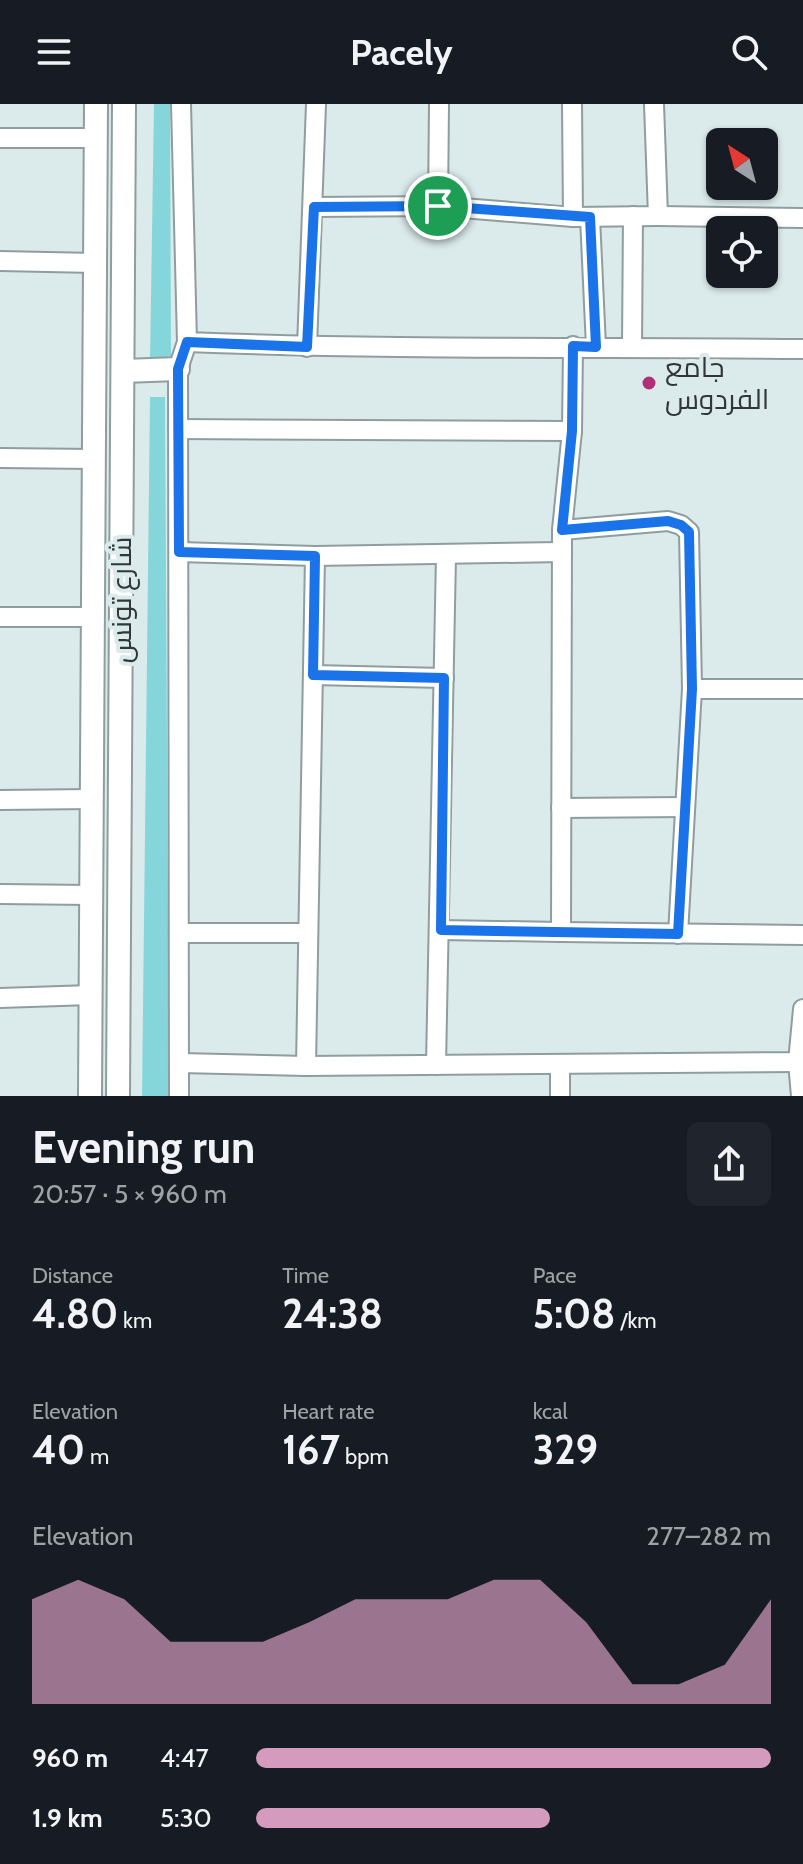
<!DOCTYPE html>
<html lang="en">
<head>
<meta charset="utf-8">
<style>
	:root { --surface:#171b24; --page:#20242c; --text:#f1f3f6; --muted:#9ea1a6; --accent:#d49bbe }
	body { margin:0; font-family:Cabin,Cairo,sans-serif; background:var(--page); color:var(--text); height:100vh; display:flex; flex-direction:column; font-size:30px; white-space:nowrap }
	* { box-sizing:border-box; margin:0 }
	p { font-size:26px; color:var(--muted) }
	.icon { flex:none; width:44px; height:44px; fill:none; stroke:currentColor; stroke-width:2; stroke-linecap:round; stroke-linejoin:round }
	.map { position:relative; height:992px; overflow:hidden }
	.side { display:flex; flex-direction:column; background:var(--surface); flex:1 }
	.side>* { flex:none }
	.needle { width:52px; rotate:324deg }
	.tools { position:absolute; left:706px; top:24px; display:grid; gap:16px }
	.tools a { display:grid; place-items:center; width:72px; height:72px; border-radius:12px; background:var(--surface); box-shadow:0 2px 6px #0004; font-size:40px }
	.pin { position:absolute; display:grid; place-items:center; width:68px; height:68px; color:#fff; margin:-34px; border:4px solid #fff; border-radius:50%; box-shadow:0 2px 8px #0007 }
	.round { display:grid; place-items:center; flex:none; width:84px; height:84px; border-radius:12px; background:var(--page) }
	.overview { display:flex; align-items:center; justify-content:space-between; height:136px; padding:0 32px }
	h1 { font-size:44px; font-weight:800; line-height:60px }
	.metrics { display:grid; grid-template-columns:repeat(3,1fr); gap:12px; height:136px; padding:8px 32px }
	.metrics div { display:grid; align-content:center }
	.metrics b { font-size:40px; font-weight:800 }
	.metrics small { font-size:22px; font-weight:400 }
	.metrics p { font-size:22px }
	.chart { height:224px; padding:16px 32px }
	.chart p { display:flex; justify-content:space-between }
	.chart svg { width:100%; height:144px; margin-top:8px; fill:var(--accent); opacity:.7 }
	ul { padding:0 32px; list-style:none; font-size:26px }
	li { display:grid; grid-template-columns:128px 96px 1fr; align-items:center; height:60px }
	li i { height:20px; border-radius:10px; background:var(--accent) }
	header { display:flex; justify-content:space-between; align-items:center; height:104px; padding:0 32px; background:var(--surface); font-size:36px; font-weight:800 }
	.map>svg:first-child { display:block }
	.green { fill:#85d6db }
	.lines { fill:none; stroke-linecap:round; stroke-linejoin:round }
	.minor-casing { stroke:#8f9d9e; stroke-width:22 }
	.tertiary-casing { stroke:#8f9d9e; stroke-width:26 }
	.minor { stroke:#fff; stroke-width:18 }
	.tertiary { stroke:#fff; stroke-width:22 }
	.route-casing { stroke:#fff; stroke-width:16 }
	.route { stroke:#1a73e8; stroke-width:10 }
	.poi-dot { fill:#b12f79; stroke:#dbeaeb; stroke-width:3 }
	.labels { text-anchor:middle; stroke-width:8; stroke-linejoin:round; paint-order:stroke }
	.poi-label { font-size:28px; fill:#313637; stroke:#dbeaeb; text-anchor:start }
	.street-label { font-size:28px; fill:#313637; stroke:#dbeaeb }
</style>
</head>
<body>
<header><svg class="icon" aria-label="menu" viewBox="0 0 24 24"><path d="M4 6h16M4 12h16M4 18h16"/></svg>Pacely<svg class="icon" aria-label="search" viewBox="0 0 24 24"><circle cx="10" cy="10" r="6"/><path d="M15 15l6 6"/></svg></header>
<div class="map">
<svg width="803" height="992" viewBox="0 0 803 992">
	<rect width="100%" height="100%" fill="#dbeaeb"/>
	<g class="green">
		<path d="M154 0H170L171 252 150 256Z"/>
		<path d="M150 293H165L169 992H142Z"/>
	</g>
	<g class="lines">
		<defs>
			<g id="minor">
				<path d="M181 0 187 238C392 246 598 243 803 245"/>
				<path d="M572 0 573 113"/>
				<path d="M0 34H96"/>
				<path d="M438 102 439 0"/>
				<path d="M314 103 438 102 573 113 658 112 654 0"/>
				<path d="M658 112 803 114"/>
				<path d="M590 113 596 243"/>
				<path d="M0 157 95 159"/>
				<path d="M307 243 316 0"/>
				<path d="M632 243 633 112"/>
				<path d="M178 325 572 327"/>
				<path d="M0 354 94 355"/>
				<path d="M562 426 668 417 681 421 689 428 692 585 678 830"/>
				<path d="M179 448 315 452 306 962"/>
				<path d="M315 452 562 448"/>
				<path d="M0 513H93"/>
				<path d="M313 571 444 574"/>
				<path d="M692 585H803"/>
				<path d="M0 696 92 695"/>
				<path d="M561 704 685 703"/>
				<path d="M0 790 91 791"/>
				<path d="M441 826 561 828 562 426 572 327 573 242"/>
				<path d="M561 828 803 831"/>
				<path d="M179 829H308"/>
				<path d="M0 894 91 891"/>
				<path d="M798 958 801 992"/>
				<path d="M180 959 306 962 798 958 803 905"/>
				<path d="M436 961 446 451"/>
				<path d="M179 992 178 265 187 238"/>
				<path d="M560 992V960"/>
			</g>
			<g id="tertiary">
				<path d="M123 267 178 265"/>
				<path d="M90 992 96 0"/>
				<path d="M118 992 124 0"/>
			</g>
		</defs>
		<use href="#minor" class="minor-casing"/>
		<use href="#tertiary" class="tertiary-casing"/>
		<use href="#minor" class="minor"/>
		<use href="#tertiary" class="tertiary"/>
	</g>
	<g class="lines">
		<defs>
			<path id="route" d="M438 102 590 113 596 243 573 242 572 327 562 426 668 417 681 421 689 428 692 585 678 830 441 826 444 574 313 571 315 452 179 448 178 265 187 238 307 243 314 103Z"/>
		</defs>
		<use href="#route" class="route-casing"/>
		<use href="#route" class="route"/>
	</g>
	<circle class="poi-dot" cx="649" cy="279" r="8"/>
	<g class="labels">
		<g class="poi-label">
			<text x="665" y="273">جامع<tspan x="665" dy="32">الفردوس</tspan></text>
		</g>
		<g class="street-label">
			<text transform="translate(121 496) rotate(-90)" y="10">شارع تونس</text>
		</g>
	</g>
</svg>
<div class="tools">
<a><svg class="needle" viewBox="-14 -14 28 28"><path d="M0-13l5 13h-10z" fill="#e53935"/><path d="M0 13l5-13h-10z" fill="#9ea1a6"/></svg></a>
<a><svg class="icon" aria-label="locate" viewBox="0 0 24 24"><circle cx="12" cy="12" r="6"/><path d="M12 2v4M12 18v4M2 12h4M18 12h4"/></svg></a>
</div>
<div class="pin" style="left:438px;top:102px;background:#1e9e55"><svg class="icon" aria-label="arrive" viewBox="0 0 24 24"><path d="M6 21V4h12l-3 4 3 4H6"/></svg></div>
</div>
<section class="side">
<div class="overview"><div><h1>Evening run</h1><p>20:57 · 5 × 960 m</p></div><a class="round"><svg class="icon" aria-label="share" viewBox="0 0 24 24"><path d="M12 15V3M7 8l5-5 5 5M5 13v7h14v-7"/></svg></a></div>
<div class="metrics">
<div><p>Distance</p><b>4.80<small> km</small></b></div>
<div><p>Time</p><b>24:38</b></div>
<div><p>Pace</p><b>5:08<small> /km</small></b></div>
</div>
<div class="metrics">
<div><p>Elevation</p><b>40<small> m</small></b></div>
<div><p>Heart rate</p><b>167<small> bpm</small></b></div>
<div><p>kcal</p><b>329</b></div>
</div>
<div class="chart"><p><span>Elevation</span>277–282 m</p>
<svg viewBox="0 0 160 44" preserveAspectRatio="none"><path d="M0 44V12L10 6L20 12L30 25L40 25L50 25L60 19L70 12L80 12L90 12L100 6L110 6L120 19L130 38L140 38L150 32L160 12V44z"/></svg>
</div>
<ul>
<li><b>960 m</b>4:47<i style="width:100%"></i></li>
<li><b>1.9 km</b>5:30<i style="width:57%"></i></li>
</ul>
</section>
</body>
</html>
